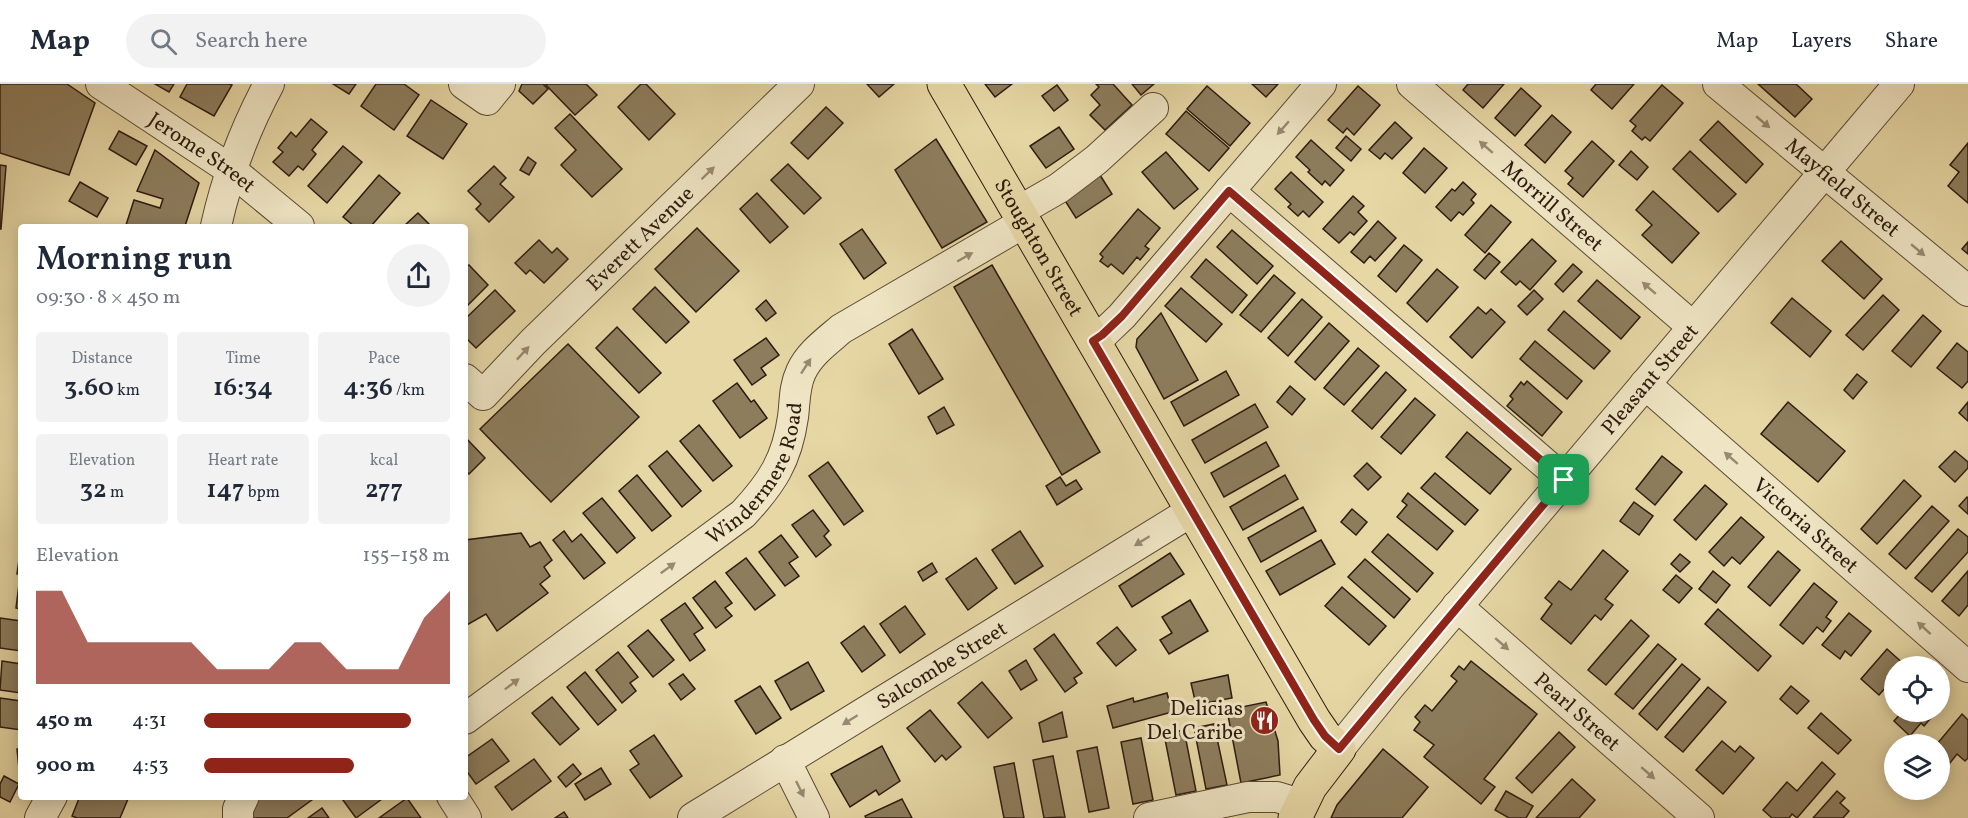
<!DOCTYPE html>
<html lang="en">
<head>
<meta charset="utf-8">
<style>
	:root { --surface:#fff; --page:#f2f2f3; --text:#1f2937; --muted:#747a83; --line:#e0e1e3; --accent:#8f2418 }
	body { margin:0; font-family:Vollkorn,serif; background:var(--page); color:var(--text); height:100vh; display:flex; flex-direction:column; font-size:22px; white-space:nowrap }
	* { box-sizing:border-box; margin:0 }
	p { font-size:20px; color:var(--muted) }
	.icon { flex:none; width:33px; height:33px; fill:none; stroke:currentColor; stroke-width:2; stroke-linecap:round; stroke-linejoin:round }
	.map { position:relative; flex:1; overflow:hidden }
	.side { position:absolute; left:18px; top:140px; width:450px; height:576px; display:flex; flex-direction:column; background:var(--surface); border-radius:6px; box-shadow:0 3px 15px #0003 }
	.side>* { flex:none }
	.buttons { position:absolute; left:1884px; top:572px; display:grid; gap:12px }
	.buttons a { display:grid; place-items:center; width:66px; height:66px; border-radius:50%; background:var(--surface); box-shadow:0 3px 15px #0003; font-size:30px }
	.pin { position:absolute; display:grid; place-items:center; width:51px; height:51px; color:#fff; margin:-26px; border-radius:12px; box-shadow:0 3px 9px #0006 }
	.round { display:grid; place-items:center; flex:none; width:63px; height:63px; border-radius:32px; background:var(--page) }
	.summary { display:flex; align-items:center; justify-content:space-between; height:102px; padding:0 18px }
	h1 { font-size:33px; font-weight:600; line-height:45px }
	.figures { display:grid; grid-template-columns:repeat(3,1fr); gap:9px; height:102px; padding:6px 18px }
	.figures div { display:grid; align-content:center; border-radius:6px; background:var(--page); text-align:center }
	.figures b { font-size:26px; font-weight:600 }
	.figures small { font-size:16px; font-weight:400 }
	.figures p { font-size:16px }
	.chart { height:168px; padding:12px 18px }
	.chart p { display:flex; justify-content:space-between }
	.chart svg { width:100%; height:108px; margin-top:6px; fill:var(--accent); opacity:.7 }
	ul { padding:0 18px; list-style:none; font-size:20px }
	li { display:grid; grid-template-columns:96px 72px 1fr; align-items:center; height:45px }
	li i { height:15px; border-radius:8px; background:var(--accent) }
	header { display:flex; align-items:center; gap:36px; box-sizing:border-box; height:84px; padding:0 30px; background:var(--surface); border-bottom:2px solid var(--line) }
	header strong { font-size:28px }
	nav { display:flex; gap:33px; margin-inline-start:auto; font-size:21px }
	.search { width:420px; height:54px; background:var(--page); display:flex; align-items:center; gap:15px; box-sizing:border-box; padding:0 21px; border-radius:33px; color:var(--muted); font-size:22px }
	.map>svg:first-child { display:block }
	.building { fill:#8d7d5d; stroke:#2d1b0e; stroke-width:1.5 }
	.lines { fill:none; stroke-linecap:round; stroke-linejoin:round }
	.minor-casing { stroke:#5b4a34; stroke-width:32 }
	.major-casing { stroke:#2d1b0e; stroke-width:35 }
	.minor { stroke:#efe5c4; stroke-width:30 }
	.major { stroke:#e6d7a5; stroke-width:33 }
	.oneway { fill:#988a72 }
	.route-casing { stroke:#fff; stroke-width:12 }
	.route { stroke:#8f2418; stroke-width:8 }
	.labels { text-anchor:middle; stroke-width:6; stroke-linejoin:round; paint-order:stroke }
	.street-label { font-size:21px; fill:#2d1b0e; stroke:#efe5c4 }
	.poi-label { font-size:21px; fill:#2d1b0e; stroke:#efe5c4; text-anchor:end }
</style>
</head>
<body>
<header>
<strong>Map</strong>
<div class="search"><svg class="icon" aria-label="search" viewBox="0 0 24 24"><circle cx="10" cy="10" r="6"/><path d="M15 15l6 6"/></svg>Search here</div>
<nav><a>Map</a><a>Layers</a><a>Share</a></nav>
</header>
<div class="map">
<svg width="1968" height="734" viewBox="0 0 1968 734">
	<rect width="100%" height="100%" fill="#e6d7a5"/>
	<filter id="stains"><feTurbulence type="fractalNoise" baseFrequency=".00333" numOctaves="4"/><feColorMatrix values="0 0 0 0 .2 0 0 0 0 .09 0 0 0 0 .02 0 0 0 .5 -.17"/></filter>
	<radialGradient id="worn" r=".72"><stop offset=".6" stop-color="#630" stop-opacity="0"/><stop offset="1" stop-color="#630" stop-opacity=".3"/></radialGradient>
	<g class="building">
		<path d="M0 0H67L95 19 69 91 0 69Z"/>
		<path d="M155 0H174L169 8Z"/>
		<path d="M187 0H229L232 1 214 32 180 13Z"/>
		<path d="M333 0H356L349 10Z"/>
		<path d="M376 0H404L419 11 394 46 361 22Z"/>
		<path d="M522 0H543L548 5 533 20 519 7Z"/>
		<path d="M545 0H586L597 11 575 31Z"/>
		<path d="M641 0H646L675 30 649 56 618 23Z"/>
		<path d="M867 0H894L879 13Z"/>
		<path d="M985 0H1012L995 13Z"/>
		<path d="M1096 0H1113L1132 21 1105 46 1090 31 1100 21 1091 11 1099 3Z"/>
		<path d="M1132 0H1154L1141 11Z"/>
		<path d="M1252 0H1278L1266 13Z"/>
		<path d="M1468 0H1504L1483 24 1463 6Z"/>
		<path d="M1596 0H1634L1612 25 1591 6Z"/>
		<path d="M1758 0H1796L1812 15 1795 33Z"/>
		<path d="M1057 1 1068 16 1054 27 1042 12Z"/>
		<path d="M1662 1 1683 19 1650 57 1645 53 1642 56 1632 47 1636 42 1630 37Z"/>
		<path d="M1207 2 1250 39 1230 62 1187 25Z"/>
		<path d="M1358 2 1380 21 1354 51 1347 44 1343 49 1328 36Z"/>
		<path d="M1521 4 1541 22 1515 52 1495 34Z"/>
		<path d="M431 16 467 40 443 75 407 52Z"/>
		<path d="M826 23 843 39 808 75 791 59Z"/>
		<path d="M1186 27 1229 64 1209 87 1166 50Z"/>
		<path d="M570 30 622 85 592 113 561 81 576 66 555 44Z"/>
		<path d="M1552 31 1571 48 1545 79 1525 61Z"/>
		<path d="M311 35 327 48 312 66 316 70 303 86 298 82 289 92 273 78 283 68 278 64 291 48 296 53Z"/>
		<path d="M1718 37 1763 80 1746 99 1700 56Z"/>
		<path d="M1395 38 1412 54 1392 75 1385 69 1380 75 1369 66Z"/>
		<path d="M1059 43 1074 65 1046 84 1030 62Z"/>
		<path d="M119 47 147 62 136 81 109 65Z"/>
		<path d="M1346 52 1361 65 1351 77 1336 64Z"/>
		<path d="M936 55 987 138 942 164 895 86Z"/>
		<path d="M1311 56 1344 86 1330 102 1325 97 1322 101 1308 88 1310 86 1296 73Z"/>
		<path d="M1592 57 1614 77 1583 113 1568 100 1573 94 1565 87Z"/>
		<path d="M1968 59V119L1948 102 1959 88 1950 81Z"/>
		<path d="M343 62 362 78 327 119 308 102Z"/>
		<path d="M1424 64 1447 84 1425 109 1403 89Z"/>
		<path d="M155 66 199 99 185 142 126 141 134 116 160 124 163 115 137 107Z"/>
		<path d="M1631 67 1648 83 1637 96 1619 81Z"/>
		<path d="M1690 67 1736 110 1718 128 1673 85Z"/>
		<path d="M1166 68 1198 105 1174 125 1142 88Z"/>
		<path d="M528 73 536 79 529 91 520 86Z"/>
		<path d="M788 80 821 114 804 130 771 96Z"/>
		<path d="M0 81 6 82 1 145H0Z"/>
		<path d="M494 82 506 94 500 100 514 113 489 138 476 125 481 120 468 107Z"/>
		<path d="M1291 88 1323 118 1309 133 1303 127 1298 132 1288 123 1291 120 1275 105Z"/>
		<path d="M379 91 400 109 371 142H354L343 133Z"/>
		<path d="M1100 91 1112 110 1076 134 1064 115Z"/>
		<path d="M80 98 108 114 97 133 69 117Z"/>
		<path d="M1463 98 1476 110 1471 116 1474 119 1463 131 1459 128 1451 137 1436 123 1452 105 1455 107Z"/>
		<path d="M1653 107 1699 149 1672 179 1642 151 1652 141 1636 126Z"/>
		<path d="M757 109 788 143 770 159 740 125Z"/>
		<path d="M1353 112 1364 122 1358 128 1367 137 1354 151 1350 148 1339 159 1323 145Z"/>
		<path d="M1491 121 1511 138 1485 169 1465 151Z"/>
		<path d="M1138 125 1160 144 1145 162 1149 165 1140 176 1137 173 1123 190 1111 180 1108 183 1100 177 1103 173 1100 170Z"/>
		<path d="M418 129 431 142H404Z"/>
		<path d="M1378 137 1396 154 1375 177 1370 172 1364 179 1351 168Z"/>
		<path d="M697 144 739 187 696 228 655 185Z"/>
		<path d="M862 145 886 179 864 195 840 160Z"/>
		<path d="M1232 146 1273 182 1257 200 1217 163Z"/>
		<path d="M1532 155 1556 177 1530 206 1520 197 1516 201 1501 188Z"/>
		<path d="M539 156 552 169 557 164 568 175 544 199 530 186 526 190 515 179Z"/>
		<path d="M1841 157 1882 195 1864 215 1822 177Z"/>
		<path d="M1968 158V170L1962 165Z"/>
		<path d="M1404 161 1422 176 1396 208 1378 192Z"/>
		<path d="M1489 169 1500 178 1485 195 1474 186Z"/>
		<path d="M1206 175 1247 211 1232 229 1191 193Z"/>
		<path d="M1573 180 1582 188 1563 208 1555 200Z"/>
		<path d="M469 181 488 201 465 224V184Z"/>
		<path d="M992 181 1100 368 1062 391 954 203Z"/>
		<path d="M1437 185 1458 203 1427 238 1407 219Z"/>
		<path d="M1274 191 1295 209 1261 248 1240 231Z"/>
		<path d="M1597 196 1640 233 1621 255 1578 217Z"/>
		<path d="M655 203 689 238 666 259 633 225Z"/>
		<path d="M1181 204 1222 240 1206 258 1165 222Z"/>
		<path d="M495 206 515 227 476 264 465 253V235Z"/>
		<path d="M1534 206 1543 215 1527 231 1518 222Z"/>
		<path d="M1883 211 1899 226 1863 266 1846 251Z"/>
		<path d="M1792 214 1831 247 1810 273 1771 239Z"/>
		<path d="M1302 215 1322 233 1288 272 1268 254Z"/>
		<path d="M766 216 776 229 766 237 756 225Z"/>
		<path d="M1478 223 1486 230 1491 225 1505 238 1472 274 1450 253Z"/>
		<path d="M1564 227 1610 267 1594 285 1548 246Z"/>
		<path d="M1161 229 1198 296 1164 315 1136 263 1137 255Z"/>
		<path d="M1923 231 1941 247 1911 283 1892 267Z"/>
		<path d="M1329 239 1349 257 1315 296 1295 278Z"/>
		<path d="M617 243 661 289 639 309 596 264Z"/>
		<path d="M912 245 943 295 919 310 889 260Z"/>
		<path d="M766 254 779 271 761 284 766 291 752 301 734 276Z"/>
		<path d="M1535 257 1582 297 1567 315 1520 275Z"/>
		<path d="M1957 259 1968 268V297L1962 304 1937 284Z"/>
		<path d="M568 260 639 333 551 418 480 345Z"/>
		<path d="M1358 264 1379 282 1344 321 1324 304Z"/>
		<path d="M1226 287 1239 311 1184 342 1171 318Z"/>
		<path d="M1386 288 1406 306 1372 345 1352 327Z"/>
		<path d="M1857 290 1867 298 1853 315 1844 306Z"/>
		<path d="M1527 297 1562 328 1542 352 1507 322 1513 315 1510 312 1521 298 1524 301Z"/>
		<path d="M737 299 751 318 754 316 767 334 740 354 713 317Z"/>
		<path d="M1290 302 1305 315 1292 331 1277 318Z"/>
		<path d="M1415 314 1435 331 1401 370 1381 353Z"/>
		<path d="M1788 318 1845 367 1818 398 1761 350Z"/>
		<path d="M1968 318V337L1959 329Z"/>
		<path d="M1255 320 1268 343 1205 379 1192 356Z"/>
		<path d="M944 323 954 341 937 350 928 333Z"/>
		<path d="M699 341 732 382 713 397 680 357Z"/>
		<path d="M1467 348 1511 385 1490 410 1446 373Z"/>
		<path d="M465 353 485 374 469 390 465 386Z"/>
		<path d="M1266 358 1279 382 1224 413 1211 389Z"/>
		<path d="M667 367 701 407 682 423 649 382Z"/>
		<path d="M1955 367 1968 378V384L1955 398 1939 383Z"/>
		<path d="M1662 372 1682 388 1655 421 1636 405Z"/>
		<path d="M828 378 863 427 844 441 809 392Z"/>
		<path d="M1367 379 1381 393 1368 406 1354 392Z"/>
		<path d="M1435 389 1478 426 1465 441 1421 404Z"/>
		<path d="M637 391 671 432 652 447 619 407Z"/>
		<path d="M1285 391 1298 415 1243 446 1230 423Z"/>
		<path d="M1060 393 1066 402 1076 396 1082 405 1057 421 1046 402Z"/>
		<path d="M1904 396 1921 412 1877 460 1861 445Z"/>
		<path d="M1705 401 1727 420 1696 456 1674 436Z"/>
		<path d="M1408 409 1453 447 1437 466 1397 433 1407 421 1402 417Z"/>
		<path d="M1967 413 1968 414V430L1959 422Z"/>
		<path d="M602 414 635 454 617 469 583 429Z"/>
		<path d="M1634 418 1653 432 1639 451 1620 437Z"/>
		<path d="M1932 422 1949 437 1906 485 1889 470Z"/>
		<path d="M1303 423 1316 447 1261 478 1248 454Z"/>
		<path d="M1352 425 1367 438 1356 451 1341 438Z"/>
		<path d="M813 426 829 447 824 452 831 461 816 473 792 441Z"/>
		<path d="M1741 433 1764 453 1740 480 1732 473 1724 482 1709 468Z"/>
		<path d="M1958 445 1968 453V468L1932 508 1915 494Z"/>
		<path d="M564 447 572 458 581 450 605 479 584 495 553 456Z"/>
		<path d="M1020 447 1043 482 1015 500 992 466Z"/>
		<path d="M521 449 530 463 540 458 552 476 544 483 550 492 540 500 548 509 497 547 486 530 465 542V456Z"/>
		<path d="M1388 450 1433 489 1417 508 1372 468Z"/>
		<path d="M781 451 798 473 789 479 799 492 785 502 759 468Z"/>
		<path d="M1321 456 1335 480 1280 511 1266 487Z"/>
		<path d="M21 461V491L17 490Z"/>
		<path d="M1603 466 1628 487 1605 515 1613 521 1601 536 1595 531 1571 560 1541 535 1552 520 1545 514 1559 497 1571 506Z"/>
		<path d="M1778 467 1800 486 1770 522 1748 503Z"/>
		<path d="M1170 469 1184 490 1132 523 1119 502Z"/>
		<path d="M1680 470 1690 478 1680 488 1671 480Z"/>
		<path d="M746 474 775 511 755 526 726 489Z"/>
		<path d="M976 474 997 504 968 526 946 495Z"/>
		<path d="M1365 475 1410 515 1394 534 1348 493Z"/>
		<path d="M932 479 937 488 923 497 918 488Z"/>
		<path d="M1713 487 1730 501 1716 519 1699 505Z"/>
		<path d="M1968 487V521L1959 532 1942 517Z"/>
		<path d="M1676 491 1692 504 1679 519 1663 506Z"/>
		<path d="M715 497 732 519 725 524 732 532 716 544 693 514Z"/>
		<path d="M1814 499 1837 518 1826 533 1831 537 1823 548 1817 543 1803 560 1780 541Z"/>
		<path d="M19 500H21V525L16 524Z"/>
		<path d="M1342 503 1386 542 1369 561 1325 522Z"/>
		<path d="M1190 516 1208 547 1169 570 1160 556 1172 549 1162 533Z"/>
		<path d="M685 519 703 544 694 550 705 566 690 577 661 536Z"/>
		<path d="M905 522 925 550 900 569 880 540Z"/>
		<path d="M1718 525 1771 572 1758 587 1705 540Z"/>
		<path d="M1849 529 1871 547 1851 572 1845 567 1840 575 1822 561Z"/>
		<path d="M0 534 21 537V567L0 564Z"/>
		<path d="M1631 536 1649 552 1606 601 1588 586Z"/>
		<path d="M864 542 885 571 862 588 841 559Z"/>
		<path d="M1117 543 1136 566 1116 582 1097 559Z"/>
		<path d="M648 546 674 576 653 593 628 562Z"/>
		<path d="M1054 550 1082 589 1074 594 1077 599 1065 608 1034 565Z"/>
		<path d="M1658 560 1676 575 1633 625 1615 610Z"/>
		<path d="M1887 565 1906 582H1894V594L1879 611 1861 595Z"/>
		<path d="M618 568 638 593 630 599 636 607 622 619 596 586Z"/>
		<path d="M1026 576 1037 596 1021 606 1009 587Z"/>
		<path d="M2 577 21 580V609L0 606Z"/>
		<path d="M1471 577 1537 630 1484 695 1495 703 1481 720 1424 673 1434 661 1414 646 1420 638 1415 633 1425 621 1432 627 1457 597 1451 592 1459 582 1464 586Z"/>
		<path d="M808 578 824 607 791 626 775 597Z"/>
		<path d="M1682 580 1700 595 1657 646 1639 630Z"/>
		<path d="M585 588 616 626 598 641 567 603Z"/>
		<path d="M683 590 695 605 681 616 669 600Z"/>
		<path d="M1228 591 1232 614 1196 621 1191 599Z"/>
		<path d="M982 598 1012 634 988 654 958 619Z"/>
		<path d="M760 602 781 634 756 650 735 617Z"/>
		<path d="M1791 602 1809 617 1797 630 1780 615Z"/>
		<path d="M1708 603 1726 618 1683 668 1665 653Z"/>
		<path d="M1167 609 1172 628 1113 644 1107 622 1133 614 1134 618Z"/>
		<path d="M1940 612 1946 617 1940 624Z"/>
		<path d="M552 613 579 645 560 661 532 629Z"/>
		<path d="M0 614 21 617V646L0 643Z"/>
		<path d="M1266 618 1278 657 1280 691 1241 699 1227 626Z"/>
		<path d="M930 626 961 663 946 676 942 671 935 678 907 644Z"/>
		<path d="M1903 627H1937L1924 642 1921 639 1910 652 1894 637Z"/>
		<path d="M1062 628 1067 653 1043 658 1039 639Z"/>
		<path d="M1821 629 1851 656 1838 670 1808 644Z"/>
		<path d="M1962 630 1968 636V674L1965 677 1957 670 1942 689 1940 687V660H1937Z"/>
		<path d="M1214 640 1227 701 1206 705 1194 644Z"/>
		<path d="M1184 646 1196 707 1176 711 1164 650Z"/>
		<path d="M1559 648 1575 663 1532 709 1516 694Z"/>
		<path d="M654 651 682 692 650 714 630 686 639 680 630 667Z"/>
		<path d="M1141 654 1153 716 1133 720 1121 658Z"/>
		<path d="M492 655 509 677 476 700 465 685V674Z"/>
		<path d="M1722 657 1735 668 1740 662 1754 674 1723 710 1696 686Z"/>
		<path d="M882 662 900 697 879 711 876 706 850 723 831 690Z"/>
		<path d="M1097 663 1109 724 1089 728 1077 667Z"/>
		<path d="M21 664V685H19L17 665Z"/>
		<path d="M1383 665 1428 703 1402 734H1331L1337 721Z"/>
		<path d="M1053 672 1065 733 1044 734 1033 676Z"/>
		<path d="M534 675 551 697 512 726 495 703Z"/>
		<path d="M1822 678 1835 690 1797 734 1792 730 1789 734H1772L1763 726 1787 698 1797 707Z"/>
		<path d="M1014 679 1024 734H1004L994 683Z"/>
		<path d="M573 680 581 690 566 703 558 693Z"/>
		<path d="M601 684 611 700 585 716 575 700Z"/>
		<path d="M4 692 19 700 10 718 0 713V700Z"/>
		<path d="M1572 695 1595 716 1579 734H1536Z"/>
		<path d="M1506 707 1533 722 1526 734H1509L1495 726Z"/>
		<path d="M1837 707 1845 714 1840 719 1849 727 1843 734H1813Z"/>
		<path d="M80 712H121L128 715 120 734H77L72 732Z"/>
		<path d="M263 712H315L316 713 287 734H250L244 726Z"/>
		<path d="M340 712H386L356 734Z"/>
		<path d="M407 714 421 734H379Z"/>
		<path d="M902 715 912 734H866L865 732Z"/>
		<path d="M322 724 329 734H308Z"/>
		<path d="M564 728 568 734H555Z"/>
	</g>
	<g class="lines">
		<defs>
			<g id="minor">
				<path id="s1" d="M101 0 231 86 299 142"/>
				<path d="M464 0 487 16 500 0"/>
				<path id="s2" d="M1412 0 1693 243"/>
				<path id="s3" d="M1718 0 1968 207"/>
				<path d="M1229 107 1564 396"/>
				<path d="M1019 127 1059 104 1096 76 1153 24"/>
				<path d="M216 142C227 92 245 45 269 0"/>
				<path d="M1093 257 1102 251 1122 232 1321 0"/>
				<path id="s4" d="M465 295 483 311 533 258 799 0"/>
				<path id="s5" d="M1645 300 1968 583"/>
				<path id="s6" d="M1457 522 1699 734"/>
				<path id="s7" d="M465 635 743 430C772 399 787 376 793 333 795 318 794 303 801 288 809 270 826 258 841 245L1025 138"/>
				<path id="s8" d="M1339 665 1390 602 1899 0"/>
				<path d="M785 676 814 734"/>
				<path d="M452 712 466 734"/>
				<path d="M40 734 52 712"/>
				<path d="M238 734V725L244 712"/>
				<path id="s9" d="M693 734 1192 427"/>
				<path d="M1149 734 1248 713H1277L1300 720"/>
			</g>
			<g id="major">
				<path id="s10" d="M944 0 1314 636 1325 652 1339 665 1310 703 1295 734"/>
			</g>
		</defs>
		<use href="#minor" class="minor-casing"/>
		<use href="#major" class="major-casing"/>
		<use href="#minor" class="minor"/>
		<use href="#major" class="major"/>
	</g>
	<defs><path id="oneway-solid" d="M-6-.8H1V-3.2L6.5 0L1 3.2V.8H-6Z" transform="scale(1.5)"/></defs>
	<g class="oneway">
		<use href="#oneway-solid" transform="translate(1763 38) rotate(40)"/>
		<use href="#oneway-solid" transform="translate(1283 44) rotate(131)"/>
		<use href="#oneway-solid" transform="translate(1486 63) rotate(-139)"/>
		<use href="#oneway-solid" transform="translate(708 89) rotate(-44)"/>
		<use href="#oneway-solid" transform="translate(1918 166) rotate(40)"/>
		<use href="#oneway-solid" transform="translate(965 173) rotate(-30)"/>
		<use href="#oneway-solid" transform="translate(1649 204) rotate(-139)"/>
		<use href="#oneway-solid" transform="translate(523 269) rotate(-47)"/>
		<use href="#oneway-solid" transform="translate(806 282) rotate(-57)"/>
		<use href="#oneway-solid" transform="translate(1731 374) rotate(-139)"/>
		<use href="#oneway-solid" transform="translate(1142 457) rotate(148)"/>
		<use href="#oneway-solid" transform="translate(668 484) rotate(-36)"/>
		<use href="#oneway-solid" transform="translate(1924 544) rotate(-138)"/>
		<use href="#oneway-solid" transform="translate(1502 560) rotate(41)"/>
		<use href="#oneway-solid" transform="translate(512 600) rotate(-37)"/>
		<use href="#oneway-solid" transform="translate(850 636) rotate(148)"/>
		<use href="#oneway-solid" transform="translate(1648 689) rotate(41)"/>
		<use href="#oneway-solid" transform="translate(800 705) rotate(64)"/>
	</g>
	<g class="lines">
		<defs>
			<path id="route" d="M1229 107 1564 396 1339 665 1325 652 1314 636 1093 257 1102 251 1122 232Z"/>
		</defs>
		<use href="#route" class="route-casing"/>
		<use href="#route" class="route"/>
	</g>
	<defs>
		<symbol id="restaurant-disc" viewBox="-11 -11 22 22"><circle r="9.5" fill="#8f2418" stroke="#efe5c4"/><path d="M-5-6h1v4h1v-4h1v4h1v-4h1v5L-1.5 .5V6h-2V.5L-5-1ZM5-6V6H3V1.5H1.5Q1.5-4 5-6Z" fill="#fff"/></symbol>
	</defs>
	<g fill-rule="evenodd">
		<use href="#restaurant-disc" x="1248" y="620" width="33" height="33"/>
	</g>
	<g class="labels">
		<g class="street-label">
			<text dy="7" stroke="none"><textPath href="#s1" startOffset="122">Jerome Street</textPath></text>
			<text dy="7" stroke="none"><textPath href="#s3" startOffset="162">Mayfield Street</textPath></text>
			<text dy="7" stroke="none"><textPath href="#s2" startOffset="186">Morrill Street</textPath></text>
			<text dy="7" stroke="none"><textPath href="#s4" startOffset="246">Everett Avenue</textPath></text>
			<text dy="7" stroke="none"><textPath href="#s10" startOffset="189">Stoughton Street</textPath></text>
			<text dy="7" stroke="none"><textPath href="#s8" startOffset="483">Pleasant Street</textPath></text>
			<text dy="7" stroke="none"><textPath href="#s7" startOffset="387">Windermere Road</textPath></text>
			<text dy="7" stroke="none"><textPath href="#s5" startOffset="214">Victoria Street</textPath></text>
			<text dy="7" stroke="none"><textPath href="#s9" startOffset="292">Salcombe Street</textPath></text>
			<text dy="7" stroke="none"><textPath href="#s6" startOffset="160">Pearl Street</textPath></text>
		</g>
		<g class="poi-label">
			<text x="1243" y="631">Delicias<tspan x="1243" dy="24">Del Caribe</tspan></text>
		</g>
	</g>
	<rect width="100%" height="100%" filter="url(#stains)"/>
	<rect width="100%" height="100%" fill="url(#worn)"/>
</svg>
<div class="buttons">
<a><svg class="icon" aria-label="locate" viewBox="0 0 24 24"><circle cx="12" cy="12" r="6"/><path d="M12 2v4M12 18v4M2 12h4M18 12h4"/></svg></a>
<a><svg class="icon" aria-label="layers" viewBox="0 0 24 24"><path d="M12 4l9 5-9 5-9-5zM3 14l9 5 9-5"/></svg></a>
</div>
<div class="pin" style="left:1564px;top:396px;background:#1e9e55"><svg class="icon" aria-label="arrive" viewBox="0 0 24 24"><path d="M6 21V4h12l-3 4 3 4H6"/></svg></div>
<section class="side">
<div class="summary"><div><h1>Morning run</h1><p>09:30 · 8 × 450 m</p></div><a class="round"><svg class="icon" aria-label="share" viewBox="0 0 24 24"><path d="M12 15V3M7 8l5-5 5 5M5 13v7h14v-7"/></svg></a></div>
<div class="figures">
<div><p>Distance</p><b>3.60<small> km</small></b></div>
<div><p>Time</p><b>16:34</b></div>
<div><p>Pace</p><b>4:36<small> /km</small></b></div>
</div>
<div class="figures">
<div><p>Elevation</p><b>32<small> m</small></b></div>
<div><p>Heart rate</p><b>147<small> bpm</small></b></div>
<div><p>kcal</p><b>277</b></div>
</div>
<div class="chart"><p><span>Elevation</span>155–158 m</p>
<svg viewBox="0 0 160 44" preserveAspectRatio="none"><path d="M0 44V6L10 6L20 27L30 27L40 27L50 27L60 27L70 38L80 38L90 38L100 27L110 27L120 38L130 38L140 38L150 17L160 6V44z"/></svg>
</div>
<ul>
<li><b>450 m</b>4:31<i style="width:84%"></i></li>
<li><b>900 m</b>4:53<i style="width:61%"></i></li>
</ul>
</section>
</div>
</body>
</html>
